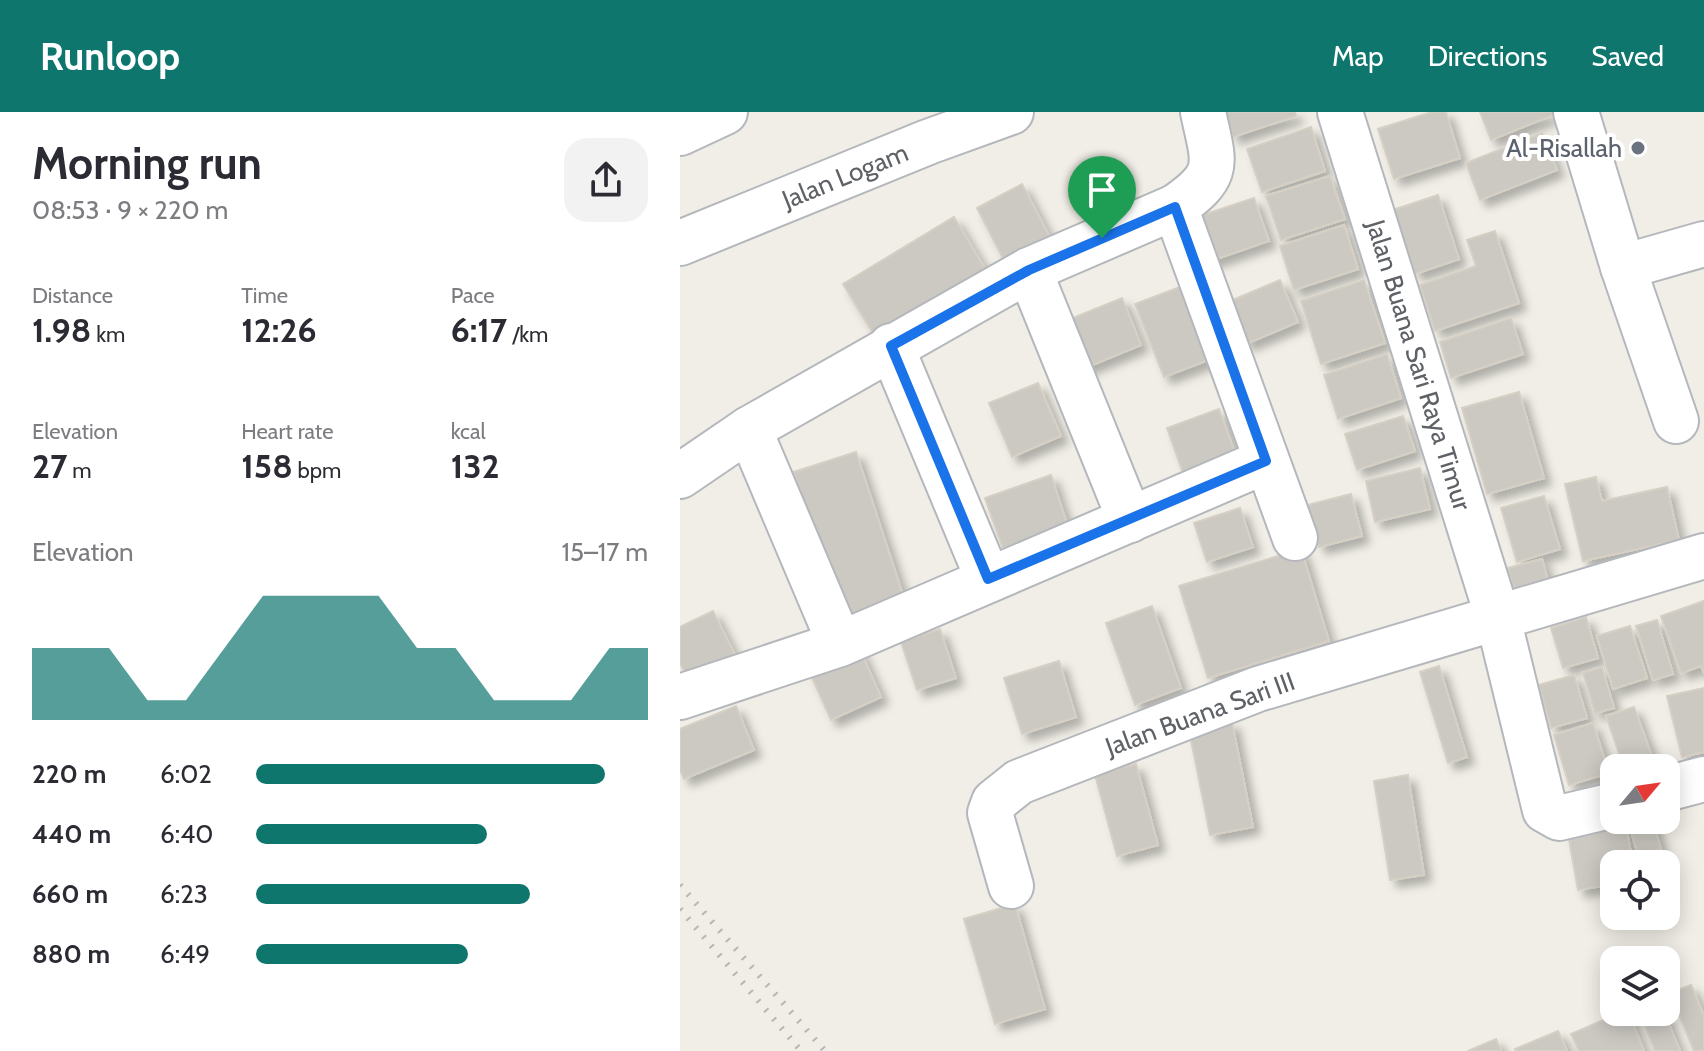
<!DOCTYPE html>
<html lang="en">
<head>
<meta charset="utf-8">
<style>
	:root { --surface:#fff; --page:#f2f2f3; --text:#2b2b33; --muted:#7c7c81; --accent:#0f766e }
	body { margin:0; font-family:Cabin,sans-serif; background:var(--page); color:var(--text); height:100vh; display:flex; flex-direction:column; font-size:30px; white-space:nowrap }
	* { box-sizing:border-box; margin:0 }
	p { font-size:26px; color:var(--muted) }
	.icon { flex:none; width:44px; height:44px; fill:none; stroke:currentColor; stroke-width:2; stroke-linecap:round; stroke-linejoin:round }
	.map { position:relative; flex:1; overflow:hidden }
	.side { display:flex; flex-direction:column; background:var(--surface); width:680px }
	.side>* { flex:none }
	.needle { width:52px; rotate:61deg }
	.controls { position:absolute; left:920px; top:642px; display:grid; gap:16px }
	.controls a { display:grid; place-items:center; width:80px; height:80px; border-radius:16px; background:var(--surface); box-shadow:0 4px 20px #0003; font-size:40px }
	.pin { position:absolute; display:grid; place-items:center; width:68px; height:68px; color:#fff; margin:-82px -34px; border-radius:50% 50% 50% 0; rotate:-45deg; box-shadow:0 0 8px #0007 }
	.pin .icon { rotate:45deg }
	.round { display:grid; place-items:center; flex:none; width:84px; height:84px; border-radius:24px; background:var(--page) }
	.headline { display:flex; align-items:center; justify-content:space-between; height:136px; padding:0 32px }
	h1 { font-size:44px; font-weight:700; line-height:60px }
	.metrics { display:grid; grid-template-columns:repeat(3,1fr); gap:12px; height:136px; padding:8px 32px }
	.metrics div { display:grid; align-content:center }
	.metrics b { font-size:34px; font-weight:700 }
	.metrics small { font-size:22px; font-weight:400 }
	.metrics p { font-size:22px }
	.chart { height:224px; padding:16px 32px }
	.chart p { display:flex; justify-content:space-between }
	.chart svg { width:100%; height:144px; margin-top:8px; fill:var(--accent); opacity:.7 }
	ul { padding:0 32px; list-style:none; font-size:26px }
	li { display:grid; grid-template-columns:128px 96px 1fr; align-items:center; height:60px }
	li i { height:20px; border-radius:10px; background:var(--accent) }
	header { display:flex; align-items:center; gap:48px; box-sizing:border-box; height:112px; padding:0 40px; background:var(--accent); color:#fff }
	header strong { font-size:38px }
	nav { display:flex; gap:44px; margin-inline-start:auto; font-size:28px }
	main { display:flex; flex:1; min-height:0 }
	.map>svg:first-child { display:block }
	.building { fill:#ccc9c3; stroke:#d5cfc4; stroke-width:2; filter:url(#shadow) }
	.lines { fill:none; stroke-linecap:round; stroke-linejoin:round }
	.minor-casing { stroke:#b4b7bb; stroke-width:48 }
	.minor { stroke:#fff; stroke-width:44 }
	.rail { stroke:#b5b6b7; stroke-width:6; stroke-dasharray:2 10; stroke-linecap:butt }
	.route-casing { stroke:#fff; stroke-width:16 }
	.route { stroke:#1a73e8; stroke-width:10 }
	.worship-dot { fill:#6b7280; stroke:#fff; stroke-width:3 }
	.labels { text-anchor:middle; stroke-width:8; stroke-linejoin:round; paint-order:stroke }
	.worship-label { font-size:26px; fill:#5b616d; stroke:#fff; text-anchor:end }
	.street-label { font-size:26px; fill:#5e6267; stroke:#fff }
</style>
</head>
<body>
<header>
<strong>Runloop</strong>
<nav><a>Map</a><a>Directions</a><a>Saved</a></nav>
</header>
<main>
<section class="side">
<div class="headline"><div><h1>Morning run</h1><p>08:53 · 9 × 220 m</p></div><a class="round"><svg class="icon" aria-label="share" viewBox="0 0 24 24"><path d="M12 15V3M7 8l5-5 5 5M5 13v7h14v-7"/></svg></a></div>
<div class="metrics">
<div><p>Distance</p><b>1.98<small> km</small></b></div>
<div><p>Time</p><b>12:26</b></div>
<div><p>Pace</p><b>6:17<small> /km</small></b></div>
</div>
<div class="metrics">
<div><p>Elevation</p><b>27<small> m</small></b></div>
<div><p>Heart rate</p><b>158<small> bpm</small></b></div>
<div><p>kcal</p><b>132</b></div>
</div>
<div class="chart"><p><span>Elevation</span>15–17 m</p>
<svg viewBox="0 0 160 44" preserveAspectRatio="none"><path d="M0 44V22L10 22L20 22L30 38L40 38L50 22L60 6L70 6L80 6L90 6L100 22L110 22L120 38L130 38L140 38L150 22L160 22V44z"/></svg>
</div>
<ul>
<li><b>220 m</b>6:02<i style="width:89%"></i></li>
<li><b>440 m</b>6:40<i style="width:59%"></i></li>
<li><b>660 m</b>6:23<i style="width:70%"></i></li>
<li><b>880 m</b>6:49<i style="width:54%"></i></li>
</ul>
</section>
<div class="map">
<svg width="1024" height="939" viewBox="0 0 1024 939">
	<defs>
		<filter id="shadow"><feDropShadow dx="7" dy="7" stdDeviation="4" flood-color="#0004"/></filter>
	</defs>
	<rect width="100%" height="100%" fill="#f0eee6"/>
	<g class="building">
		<path d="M544 0H615L616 4 553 25Z"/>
		<path d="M752 0H766L780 46 714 67 698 17Z"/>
		<path d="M800 0H872L873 3 811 28Z"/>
		<path d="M631 15 645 59 582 80 567 37Z"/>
		<path d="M862 21 877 58 800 88 786 51Z"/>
		<path d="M650 64 665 107 601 128 586 84Z"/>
		<path d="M342 72 376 137 331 162 297 96Z"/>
		<path d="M758 83 779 147 735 162 713 98Z"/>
		<path d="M574 86 589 129 525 151 511 107Z"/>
		<path d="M274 105 311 167 200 233 163 172Z"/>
		<path d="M664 113 678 157 614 178 600 134Z"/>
		<path d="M815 119 839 191 755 219 740 173 796 154 787 128Z"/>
		<path d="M600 168 618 210 566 232 548 190Z"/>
		<path d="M684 168 705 231 641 252 621 189Z"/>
		<path d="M505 173 534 246 484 265 455 192Z"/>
		<path d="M442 186 461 233 398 259 378 212Z"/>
		<path d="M831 206 843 242 771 266 760 230Z"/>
		<path d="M707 242 721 286 658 307 644 263Z"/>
		<path d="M358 271 381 324 332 345 309 291Z"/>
		<path d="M839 280 864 366 807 382 782 296Z"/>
		<path d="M539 297 556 344 504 364 487 316Z"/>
		<path d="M723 304 735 339 677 358 665 322Z"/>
		<path d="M176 340 225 489 163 509 114 360Z"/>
		<path d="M740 356 750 397 695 410 686 369Z"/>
		<path d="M371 363 388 415 323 437 305 386Z"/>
		<path d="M916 365 922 389 987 375 999 428 903 449 885 372Z"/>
		<path d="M671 382 682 424 639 435 628 393Z"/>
		<path d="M864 384 880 437 837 450 821 396Z"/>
		<path d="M560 396 573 435 527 450 514 411Z"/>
		<path d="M621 437 649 529 528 566 499 474Z"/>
		<path d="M862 447 870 476 836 486 828 456Z"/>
		<path d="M1024 489V561L1021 554 1001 561 981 504Z"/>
		<path d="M472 494 501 576 455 593 426 511Z"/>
		<path d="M33 499 59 551 11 574 0 551V515Z"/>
		<path d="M906 505 918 546 883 556 871 516Z"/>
		<path d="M977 508 993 562 973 568 956 514Z"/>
		<path d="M950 514 967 566 933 577 917 524Z"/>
		<path d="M260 517 276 566 237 578 221 530Z"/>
		<path d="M179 536 201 585 151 608 129 559Z"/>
		<path d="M379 549 396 605 342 622 324 566Z"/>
		<path d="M759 554 787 645 768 651 740 560Z"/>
		<path d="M922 555 934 596 915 601 903 561Z"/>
		<path d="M894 563 907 606 871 616 859 573Z"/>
		<path d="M1024 576V640L1002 645 987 584Z"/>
		<path d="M56 594 74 638 4 667 0 658V617Z"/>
		<path d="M954 595 974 650 955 656H944L926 604Z"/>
		<path d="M552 610 573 715 530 723 509 618Z"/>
		<path d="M913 611 929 661 889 673 874 623Z"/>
		<path d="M456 652 478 733 437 744 415 663Z"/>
		<path d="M728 663 744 763 710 768 694 669Z"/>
		<path d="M945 708 953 752H934V772L898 778 887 716Z"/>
		<path d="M962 708H972L981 737 958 743 949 712Z"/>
		<path d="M335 792 365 897 315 912 284 807Z"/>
		<path d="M1011 873 1024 904V939H1014L990 881Z"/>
		<path d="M942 900H948L964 939H899L891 922Z"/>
		<path d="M959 900H984L1000 939H975Z"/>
		<path d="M878 919 887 939H836L835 937Z"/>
		<path d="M816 927 821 939H788Z"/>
	</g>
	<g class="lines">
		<defs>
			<g id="minor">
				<path d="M523 0C534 52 543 62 495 95L615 426"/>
				<path d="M660 0 818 506 865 698 879 706 934 693"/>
				<path d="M896 0 943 155 996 309"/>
				<path d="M0 21 45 0"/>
				<path d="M0 131 248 30 331 0"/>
				<path d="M943 155 1024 132"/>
				<path d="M349 158 450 408"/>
				<path d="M211 234 308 467"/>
				<path d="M69 317 160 532"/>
				<path d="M0 364 69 317 349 158 495 95"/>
				<path d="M0 585 160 532 586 349"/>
				<path d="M986 677 1024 667"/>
				<path d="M331 774 310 701 314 690 339 670 578 577 1024 444"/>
			</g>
		</defs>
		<use href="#minor" class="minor-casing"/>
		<use href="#minor" class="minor"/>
		<g class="rail">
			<path d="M0 773 145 939"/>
			<path d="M0 797 121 939"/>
		</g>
	</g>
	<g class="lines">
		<defs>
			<path id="route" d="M495 95 586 349 308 467 211 234 349 158Z"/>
		</defs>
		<use href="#route" class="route-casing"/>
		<use href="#route" class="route"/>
	</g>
	<circle class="worship-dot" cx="958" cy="36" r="8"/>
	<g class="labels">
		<g class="worship-label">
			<text x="942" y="45">Al-Risallah</text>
		</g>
		<g class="street-label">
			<text transform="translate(165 64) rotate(-22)" y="9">Jalan Logam</text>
			<text transform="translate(739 253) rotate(73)" y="9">Jalan Buana Sari Raya Timur</text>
			<text transform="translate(520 602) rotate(-20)" y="9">Jalan Buana Sari III</text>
		</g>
	</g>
</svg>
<div class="controls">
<a><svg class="needle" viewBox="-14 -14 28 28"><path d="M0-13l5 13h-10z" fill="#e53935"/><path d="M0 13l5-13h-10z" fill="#7c7c81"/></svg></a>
<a><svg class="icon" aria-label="locate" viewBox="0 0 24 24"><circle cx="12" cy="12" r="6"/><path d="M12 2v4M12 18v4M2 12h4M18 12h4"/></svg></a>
<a><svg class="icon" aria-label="layers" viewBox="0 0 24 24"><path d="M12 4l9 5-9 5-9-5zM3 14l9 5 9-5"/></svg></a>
</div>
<div class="pin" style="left:422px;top:126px;background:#1e9e55"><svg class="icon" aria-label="arrive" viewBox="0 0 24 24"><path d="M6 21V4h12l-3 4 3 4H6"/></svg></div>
</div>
</main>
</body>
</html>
